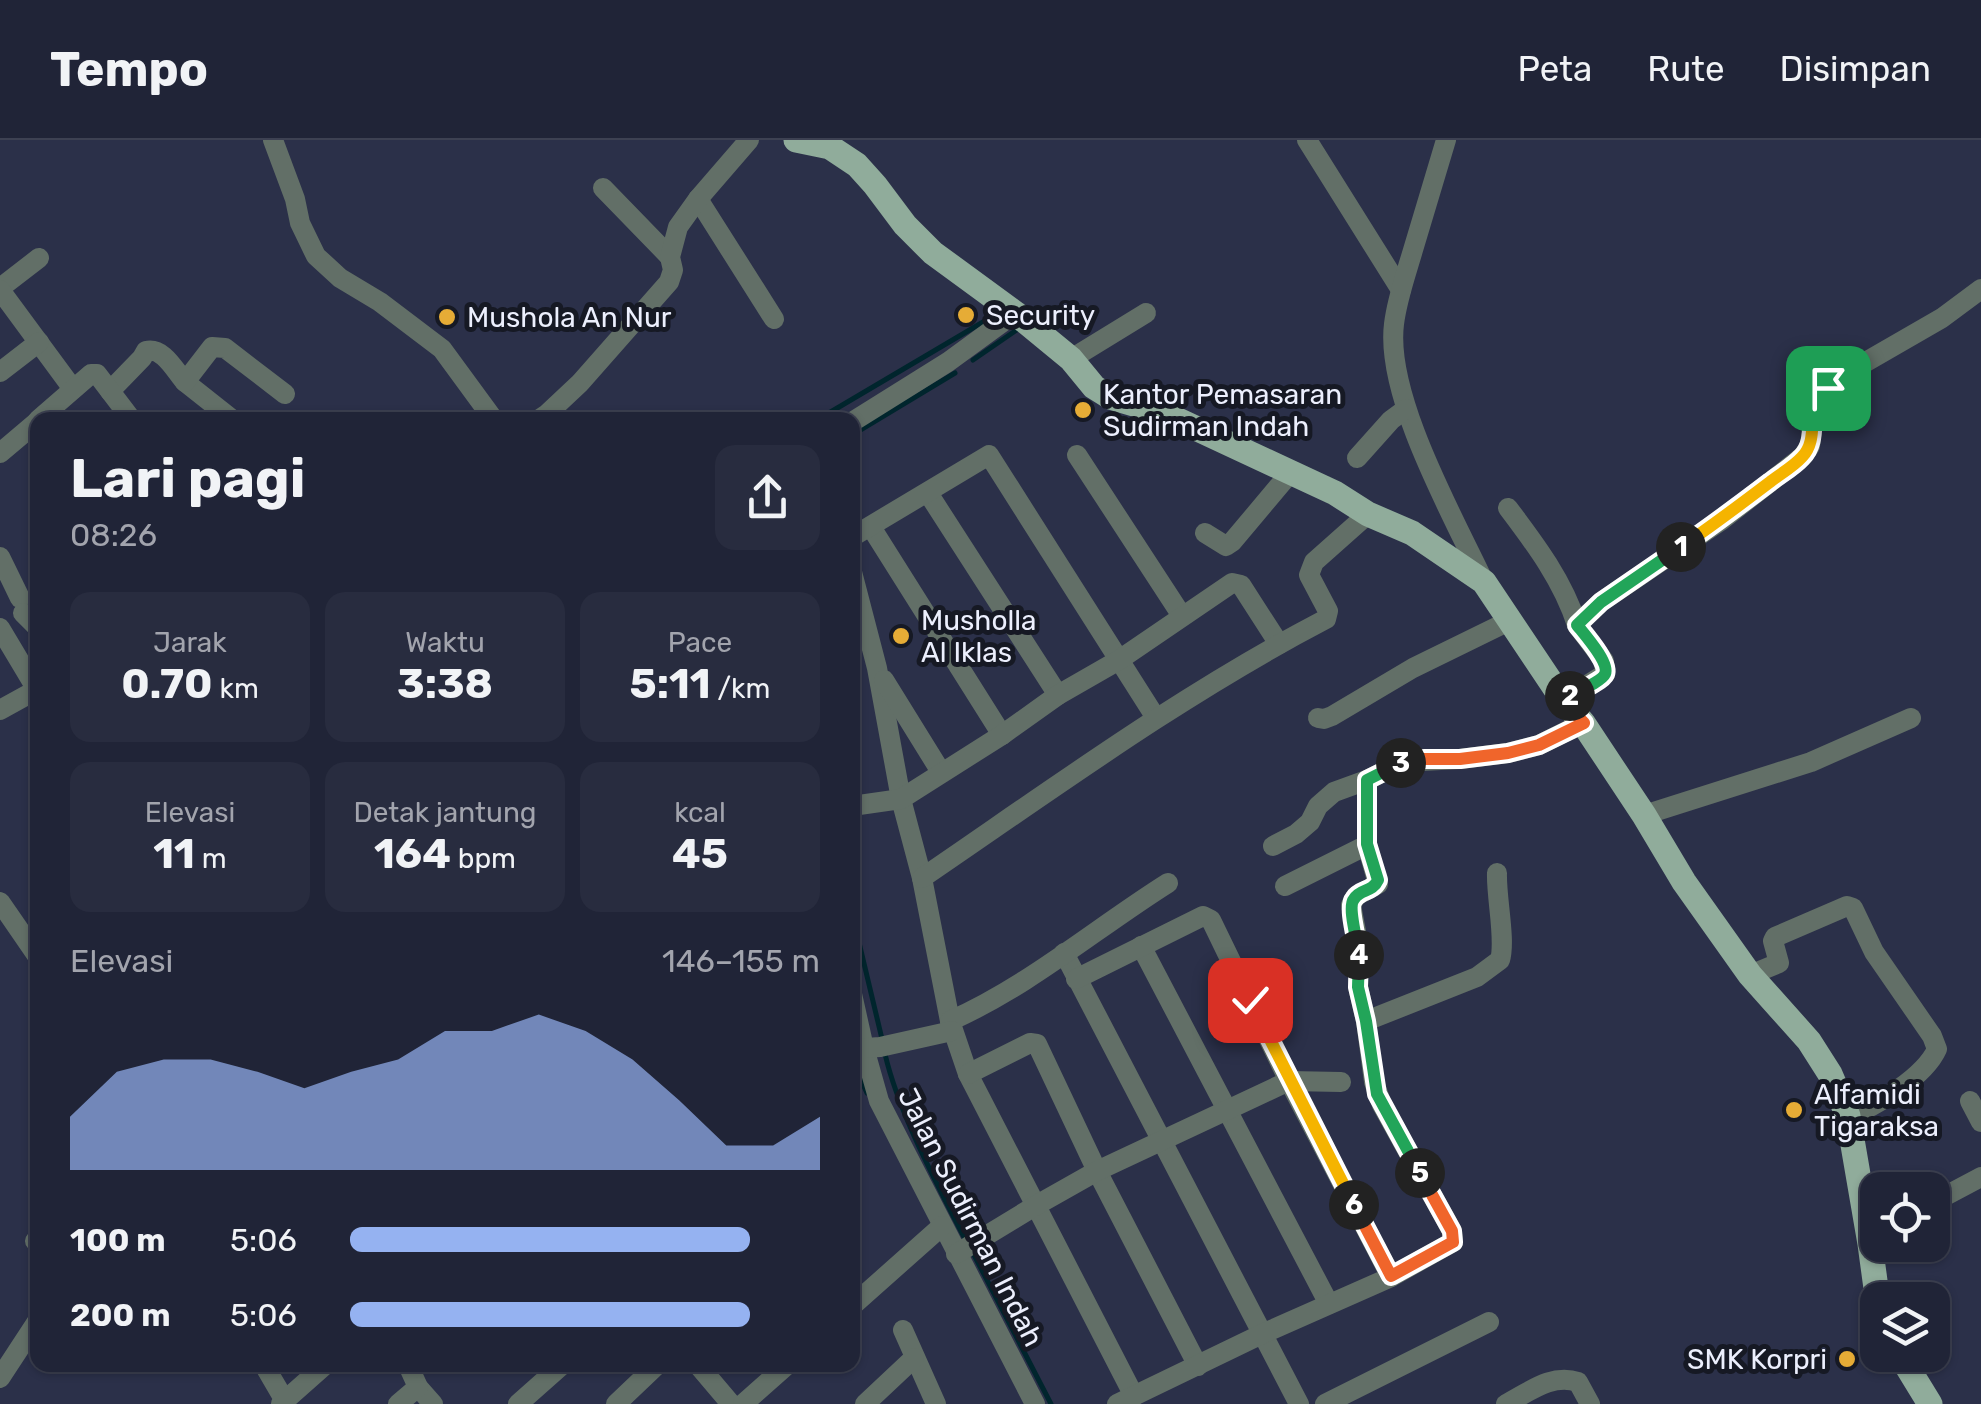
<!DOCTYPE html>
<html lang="id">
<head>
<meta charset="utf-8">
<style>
	:root { --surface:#202437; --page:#282c3f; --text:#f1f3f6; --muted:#a2a4ad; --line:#3d4152; --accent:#95b2f1 }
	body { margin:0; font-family:Rubik,sans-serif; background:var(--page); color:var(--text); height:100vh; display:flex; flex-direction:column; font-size:38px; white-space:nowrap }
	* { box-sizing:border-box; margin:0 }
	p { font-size:32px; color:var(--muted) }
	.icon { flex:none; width:55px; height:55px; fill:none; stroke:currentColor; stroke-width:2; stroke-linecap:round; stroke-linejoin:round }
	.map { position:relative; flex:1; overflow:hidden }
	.details { position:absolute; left:30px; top:272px; width:830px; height:960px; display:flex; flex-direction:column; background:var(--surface); border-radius:20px; box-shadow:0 2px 8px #0004,0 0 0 2px var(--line) }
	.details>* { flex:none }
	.controls { position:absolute; left:1860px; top:1032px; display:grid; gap:20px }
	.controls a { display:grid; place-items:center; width:90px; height:90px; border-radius:20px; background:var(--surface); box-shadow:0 2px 8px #0004,0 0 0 2px var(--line); font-size:50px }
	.pin { position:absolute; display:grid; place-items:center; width:85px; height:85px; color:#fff; margin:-42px; border-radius:20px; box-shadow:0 5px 15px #0006 }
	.km { position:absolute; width:50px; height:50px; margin:-25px; border-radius:50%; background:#222; color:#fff; font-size:28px; line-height:50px; text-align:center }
	.round { display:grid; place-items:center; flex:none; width:105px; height:105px; border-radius:20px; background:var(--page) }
	.summary { display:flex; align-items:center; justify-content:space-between; height:170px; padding:0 40px }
	h1 { font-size:55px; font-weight:700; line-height:75px }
	.stats { display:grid; grid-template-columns:repeat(3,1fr); gap:15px; height:170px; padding:10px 40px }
	.stats div { display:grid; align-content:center; border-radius:20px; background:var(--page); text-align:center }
	.stats b { font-size:42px; font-weight:700 }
	.stats small { font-size:28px; font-weight:400 }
	.stats p { font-size:28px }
	.chart { height:280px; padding:20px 40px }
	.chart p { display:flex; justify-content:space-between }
	.chart svg { width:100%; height:180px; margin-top:10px; fill:var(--accent); opacity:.7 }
	ul { padding:0 40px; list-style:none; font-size:32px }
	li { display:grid; grid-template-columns:160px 120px 1fr; align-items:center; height:75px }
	li i { height:25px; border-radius:12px; background:var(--accent) }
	header { display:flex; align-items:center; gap:60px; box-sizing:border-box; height:140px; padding:0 50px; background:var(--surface); border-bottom:2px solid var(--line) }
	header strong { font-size:48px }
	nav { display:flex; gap:55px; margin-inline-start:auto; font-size:35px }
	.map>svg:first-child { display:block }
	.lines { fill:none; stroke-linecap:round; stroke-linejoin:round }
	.stream { stroke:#00252d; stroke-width:5 }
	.minor { stroke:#626f67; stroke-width:20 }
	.major { stroke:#90ac9b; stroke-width:25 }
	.split-1-casing { stroke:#fff; stroke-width:20 }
	.split-2-casing { stroke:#fff; stroke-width:20 }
	.split-3-casing { stroke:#fff; stroke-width:20 }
	.split-4-casing { stroke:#fff; stroke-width:20 }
	.split-5-casing { stroke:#fff; stroke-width:20 }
	.split-6-casing { stroke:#fff; stroke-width:20 }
	.split-7-casing { stroke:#fff; stroke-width:20 }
	.split-1 { stroke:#f5b400; stroke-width:12 }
	.split-2 { stroke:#22a559; stroke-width:12 }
	.split-3 { stroke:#f0652b; stroke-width:12 }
	.split-4 { stroke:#22a559; stroke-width:12 }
	.split-5 { stroke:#22a559; stroke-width:12 }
	.split-6 { stroke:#f0652b; stroke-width:12 }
	.split-7 { stroke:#f5b400; stroke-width:12 }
	.poi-dot { fill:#e6ac36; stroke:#161924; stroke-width:4 }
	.labels { text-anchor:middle; stroke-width:10; stroke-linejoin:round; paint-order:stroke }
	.poi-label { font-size:28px; fill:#eceffd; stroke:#161924; text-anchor:start }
	.street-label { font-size:28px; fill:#eceffd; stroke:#161924 }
</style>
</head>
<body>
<header>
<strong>Tempo</strong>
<nav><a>Peta</a><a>Rute</a><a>Disimpan</a></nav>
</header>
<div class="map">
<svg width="1981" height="1264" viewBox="0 0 1981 1264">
	<rect width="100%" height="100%" fill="#2b3049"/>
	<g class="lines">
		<g class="stream">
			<path d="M973 220 1018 189"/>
			<path d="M817 280 1000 172"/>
			<path d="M852 295 955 233"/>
			<path d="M852 773 882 899"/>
			<path d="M885 914C899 974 937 1044 965 1099"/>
			<path d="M855 916 861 940 867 953"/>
			<path d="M972 1111 1051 1264"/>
		</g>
		<g class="minor">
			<path d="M273 0 295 59 300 83 316 116 340 138 380 162 442 209 494 280"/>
			<path d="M1307 0 1401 150"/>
			<path d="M1446 0C1435 37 1424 73 1413 110 1406 134 1397 159 1394 184 1385 256 1453 376 1484 442"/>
			<path d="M603 48 670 117"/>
			<path d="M698 59 774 179"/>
			<path d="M0 148 39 118"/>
			<path d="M0 150 73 249"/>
			<path d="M1071 219 1146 173"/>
			<path d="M0 232 39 202"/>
			<path d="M185 242 233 280"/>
			<path d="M110 251 142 218 146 211C163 207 174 229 185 242L212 207 225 208 285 254"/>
			<path d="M38 280 91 234H97L132 280"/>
			<path d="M538 280 547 274 580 243 669 142 673 130 670 117 678 87 698 59 749 0"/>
			<path d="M852 282 948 222 1015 173"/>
			<path d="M0 313 38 281"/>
			<path d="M1077 315 1182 476"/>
			<path d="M1357 318 1391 280 1406 269"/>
			<path d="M928 353 1058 555"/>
			<path d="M1508 368C1536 405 1563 441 1577 485"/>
			<path d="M871 387 1002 595"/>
			<path d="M1205 393 1226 406 1232 402 1290 333"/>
			<path d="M852 397 989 315 1156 578"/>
			<path d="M0 417 20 458"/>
			<path d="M852 432 877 528 901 659 922 738 950 881 968 934 1134 1256"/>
			<path d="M23 473 38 488"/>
			<path d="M0 488 37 550"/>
			<path d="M884 540 941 632"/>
			<path d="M1563 560 1605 534 1604 521 1577 485 1601 462 1722 380 1803 316 1810 306 1815 261 1820 252 1857 227 1942 178 1981 149"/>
			<path d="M0 570 38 549"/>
			<path d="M1318 578 1324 579 1332 576 1413 528 1511 480"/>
			<path d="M852 666 901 659 1002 595 1058 555 1119 520 1232 443 1241 445 1279 504"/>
			<path d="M1644 675 1811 622 1911 578"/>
			<path d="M1273 706 1296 694 1310 682 1318 666 1334 652 1367 640 1403 622 1460 619 1508 613 1539 605 1583 583"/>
			<path d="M922 738C1054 648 1184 553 1326 479L1328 471 1309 435 1314 422 1368 374"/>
			<path d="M1285 746 1367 705V640"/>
			<path d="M0 762 38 817"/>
			<path d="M1141 806 1329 1164"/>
			<path d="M1064 813 1299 1264"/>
			<path d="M1750 835 1779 823 1773 801 1775 797 1847 766 1853 768 1874 812 1932 896 1937 909C1925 936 1876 967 1848 976"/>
			<path d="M1076 839 1203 776 1211 780 1289 941 1391 1137"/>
			<path d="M852 854 864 908 879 961 1035 1264"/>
			<path d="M950 881C1029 846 1095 789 1168 743"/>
			<path d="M1366 881 1477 837 1500 820C1506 800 1496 757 1497 733"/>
			<path d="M852 909 880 907 952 891"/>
			<path d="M968 934 1030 903 1037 904 1097 1031 1198 1226"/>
			<path d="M1970 961 1981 982"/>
			<path d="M1932 1063 1981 1037"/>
			<path d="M35 1101 38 1104"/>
			<path d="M956 1114 1035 1066 1097 1031 1289 941 1341 942"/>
			<path d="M852 1166 942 1086"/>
			<path d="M903 1190 936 1264"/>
			<path d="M264 1225 285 1261"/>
			<path d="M408 1225 418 1247 433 1264"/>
			<path d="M698 1225 731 1264"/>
			<path d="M0 1238 38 1180"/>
			<path d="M281 1264 325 1225"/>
			<path d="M398 1264 418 1247"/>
			<path d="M518 1264 562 1225"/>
			<path d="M616 1264 657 1225"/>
			<path d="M743 1264 787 1225"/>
			<path d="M865 1264 914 1218"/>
			<path d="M1117 1264 1262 1194 1391 1137 1453 1102 1452 1091 1382 965 1374 942 1366 881 1358 847 1359 807 1351 765 1356 756 1378 744 1367 705"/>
			<path d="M1325 1264 1489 1182"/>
			<path d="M1506 1264C1529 1252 1552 1233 1578 1242L1590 1264"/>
		</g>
		<g class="major">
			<path d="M796 0 830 7 857 25 875 45 905 85 933 113 1015 173 1071 219 1094 247 1110 257 1161 272 1335 353 1368 374 1412 393 1484 442 1563 560 1583 583 1644 675 1684 742 1750 835 1809 901 1830 934 1848 976 1870 1104 1878 1163"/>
			<path d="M1900 1215 1930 1264"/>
		</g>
	</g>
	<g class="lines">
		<defs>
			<path id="split-1" d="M1681 407C1712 386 1741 364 1770 342 1780 334 1793 327 1802 317 1822 297 1802 262 1828 248"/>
			<path id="split-2" d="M1570 556C1577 552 1602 541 1605 534 1610 523 1584 494 1577 485L1601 462 1681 407"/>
			<path id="split-3" d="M1401 623 1424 619H1460L1508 613 1539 605 1584 583 1562 560 1570 556"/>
			<path id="split-4" d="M1359 815C1358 803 1347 767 1354 759 1361 748 1372 753 1378 740L1367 704V640L1401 623"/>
			<path id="split-5" d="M1359 815 1358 847 1366 881 1377 954 1420 1033"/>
			<path id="split-6" d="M1354 1065 1391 1136 1453 1102 1452 1091 1420 1033"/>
			<path id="split-7" d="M1250 860 1354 1065"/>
		</defs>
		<use href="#split-1" class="split-1-casing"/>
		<use href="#split-2" class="split-2-casing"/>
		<use href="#split-3" class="split-3-casing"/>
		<use href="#split-4" class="split-4-casing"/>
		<use href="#split-5" class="split-5-casing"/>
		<use href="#split-6" class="split-6-casing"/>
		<use href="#split-7" class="split-7-casing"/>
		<use href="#split-1" class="split-1"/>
		<use href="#split-2" class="split-2"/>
		<use href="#split-3" class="split-3"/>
		<use href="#split-4" class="split-4"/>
		<use href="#split-5" class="split-5"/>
		<use href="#split-6" class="split-6"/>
		<use href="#split-7" class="split-7"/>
	</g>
	<g class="poi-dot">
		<circle cx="966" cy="175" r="10"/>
		<circle cx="447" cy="177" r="10"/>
		<circle cx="1083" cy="270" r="10"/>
		<circle cx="901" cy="496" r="10"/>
		<circle cx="1794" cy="970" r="10"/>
		<circle cx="1847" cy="1219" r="10"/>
	</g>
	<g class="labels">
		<g class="poi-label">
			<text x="986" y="185">Security</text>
			<text x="467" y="187">Mushola An Nur</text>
			<text x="1103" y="264">Kantor Pemasaran<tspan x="1103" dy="32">Sudirman Indah</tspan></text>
			<text x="921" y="490">Musholla<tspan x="921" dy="32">Al Iklas</tspan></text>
			<text x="1814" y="964">Alfamidi<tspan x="1814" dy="32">Tigaraksa</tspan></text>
			<text x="1827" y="1229" text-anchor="end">SMK Korpri</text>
		</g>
		<g class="street-label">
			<text transform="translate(971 1077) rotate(63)" y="10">Jalan Sudirman Indah</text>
		</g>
	</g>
</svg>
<div class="controls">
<a><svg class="icon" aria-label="locate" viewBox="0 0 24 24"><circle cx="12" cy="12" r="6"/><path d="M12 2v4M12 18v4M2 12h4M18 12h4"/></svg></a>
<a><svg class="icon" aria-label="layers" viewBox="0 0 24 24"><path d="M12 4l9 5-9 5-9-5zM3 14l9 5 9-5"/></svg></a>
</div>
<div class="pin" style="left:1828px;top:248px;background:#1e9e55"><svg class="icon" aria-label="arrive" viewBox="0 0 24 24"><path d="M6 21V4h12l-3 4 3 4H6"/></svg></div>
<div class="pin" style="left:1250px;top:860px;background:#d93025"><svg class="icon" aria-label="check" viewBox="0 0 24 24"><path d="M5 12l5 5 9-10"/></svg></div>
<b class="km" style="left:1681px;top:407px">1</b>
<b class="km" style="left:1570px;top:556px">2</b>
<b class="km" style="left:1401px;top:623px">3</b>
<b class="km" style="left:1359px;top:815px">4</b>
<b class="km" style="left:1420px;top:1033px">5</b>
<b class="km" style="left:1354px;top:1065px">6</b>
<section class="details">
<div class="summary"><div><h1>Lari pagi</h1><p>08:26</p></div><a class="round"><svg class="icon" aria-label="share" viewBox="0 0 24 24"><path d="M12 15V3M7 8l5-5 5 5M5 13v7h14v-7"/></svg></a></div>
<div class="stats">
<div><p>Jarak</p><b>0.70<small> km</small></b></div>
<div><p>Waktu</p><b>3:38</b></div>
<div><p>Pace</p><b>5:11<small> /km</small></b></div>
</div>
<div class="stats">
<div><p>Elevasi</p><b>11<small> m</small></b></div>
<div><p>Detak jantung</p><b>164<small> bpm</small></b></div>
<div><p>kcal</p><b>45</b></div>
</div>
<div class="chart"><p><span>Elevasi</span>146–155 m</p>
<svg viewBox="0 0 160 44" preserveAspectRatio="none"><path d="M0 44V31L10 20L20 17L30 17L40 20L50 24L60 20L70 17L80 10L90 10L100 6L110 10L120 17L130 27L140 38L150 38L160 31V44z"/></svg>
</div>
<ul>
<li><b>100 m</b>5:06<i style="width:85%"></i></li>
<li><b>200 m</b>5:06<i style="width:85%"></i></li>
</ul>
</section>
</div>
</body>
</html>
